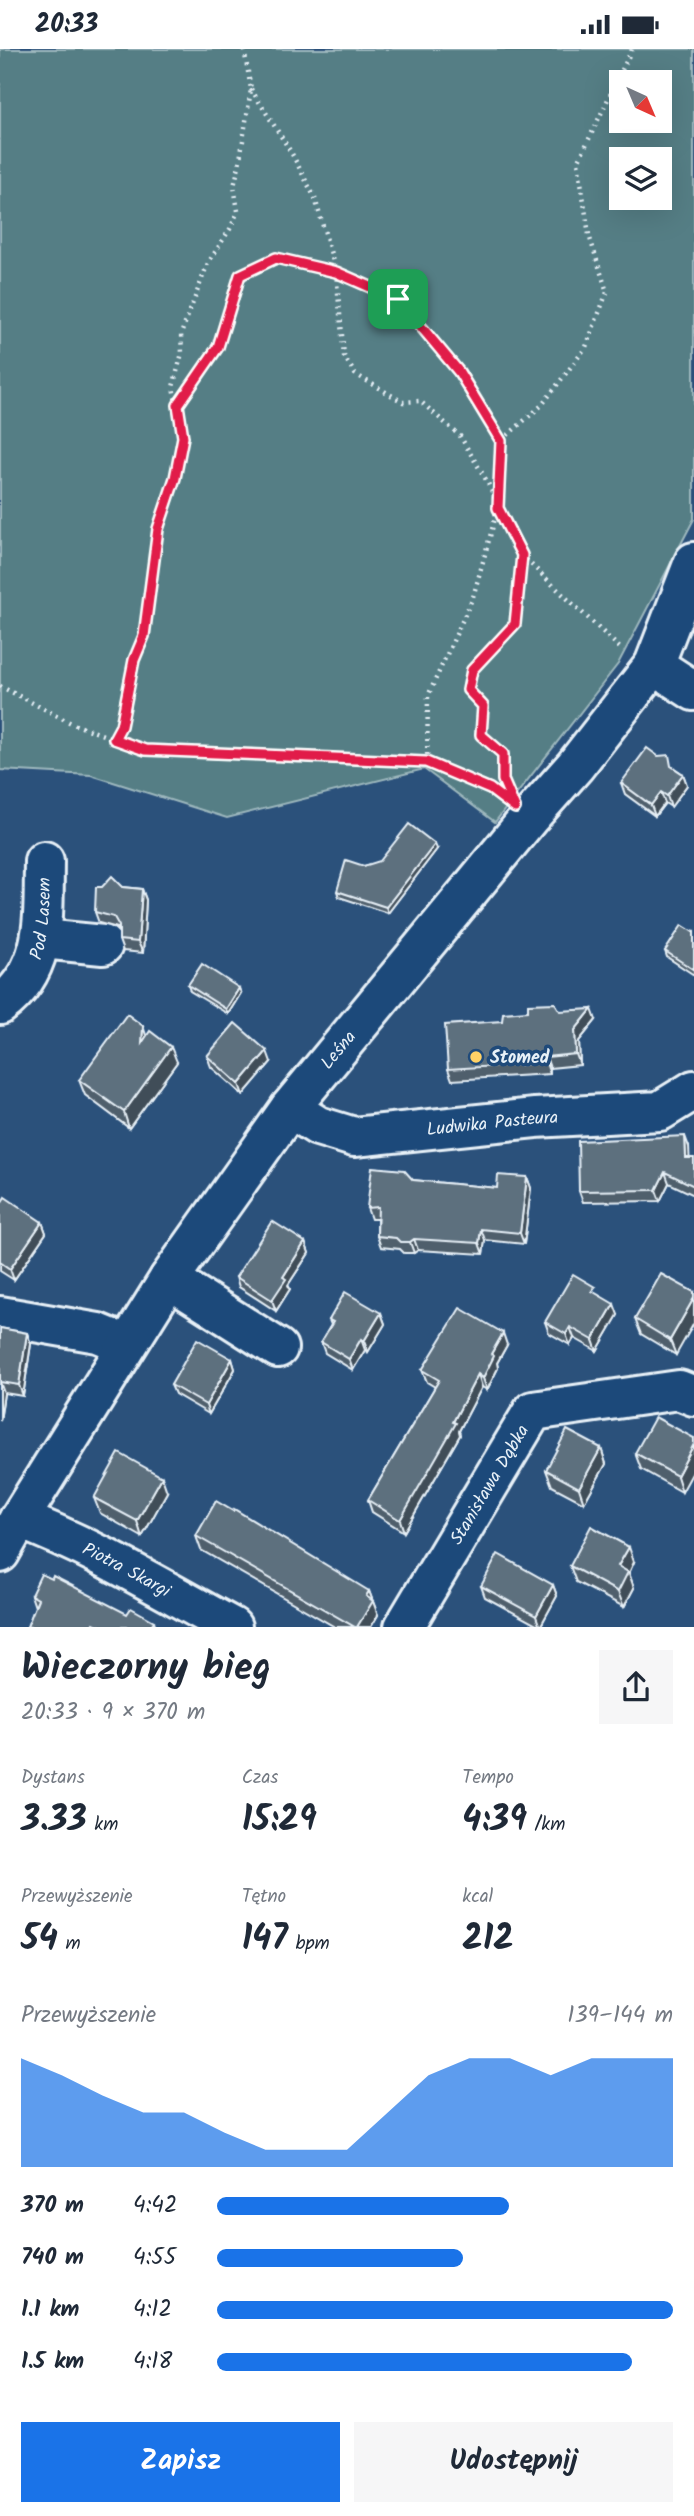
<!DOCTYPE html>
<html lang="pl">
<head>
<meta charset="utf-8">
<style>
	:root { --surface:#fff; --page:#f6f6f7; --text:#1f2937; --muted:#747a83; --accent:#1a73e8 }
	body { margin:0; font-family:Kalam,sans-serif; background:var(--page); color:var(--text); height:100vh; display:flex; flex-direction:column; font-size:26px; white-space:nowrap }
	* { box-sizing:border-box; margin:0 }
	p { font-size:23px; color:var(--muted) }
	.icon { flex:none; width:38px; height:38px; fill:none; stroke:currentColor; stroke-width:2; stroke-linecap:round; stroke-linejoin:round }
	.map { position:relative; height:1578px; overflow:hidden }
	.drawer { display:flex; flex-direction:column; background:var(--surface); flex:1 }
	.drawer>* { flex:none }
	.needle { width:46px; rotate:136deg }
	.tools { position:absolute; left:609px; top:21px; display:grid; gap:14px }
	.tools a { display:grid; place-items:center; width:63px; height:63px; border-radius:0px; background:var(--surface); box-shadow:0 7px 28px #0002; font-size:35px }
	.pin { position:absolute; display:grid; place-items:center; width:60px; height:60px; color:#fff; margin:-30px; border-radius:14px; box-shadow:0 4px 10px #0006 }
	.round { display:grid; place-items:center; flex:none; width:74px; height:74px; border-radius:0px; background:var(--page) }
	.overview { display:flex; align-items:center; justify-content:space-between; height:119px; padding:0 21px }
	h1 { font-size:38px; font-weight:600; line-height:52px }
	.metrics { display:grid; grid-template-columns:repeat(3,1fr); gap:10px; height:119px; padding:7px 21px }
	.metrics div { display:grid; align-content:center }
	.metrics b { font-size:35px; font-weight:600 }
	.metrics small { font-size:19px; font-weight:400 }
	.metrics p { font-size:19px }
	.chart { height:196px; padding:14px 21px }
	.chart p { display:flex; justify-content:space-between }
	.chart svg { width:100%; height:126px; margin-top:7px; fill:var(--accent); opacity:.7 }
	.action { display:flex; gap:14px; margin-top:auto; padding:14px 21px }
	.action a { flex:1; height:80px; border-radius:0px; background:var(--accent); color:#fff; font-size:28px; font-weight:600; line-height:80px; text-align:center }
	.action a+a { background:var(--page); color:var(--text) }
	ul { padding:0 21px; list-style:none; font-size:23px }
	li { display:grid; grid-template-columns:112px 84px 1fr; align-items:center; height:52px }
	li i { height:18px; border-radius:9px; background:var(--accent) }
	.status { display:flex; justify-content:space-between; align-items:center; height:49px; padding:0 35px; background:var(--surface); direction:ltr }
	.status svg { height:19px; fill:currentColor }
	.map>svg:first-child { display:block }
	.green { fill:#547e85; stroke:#9eb8be; stroke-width:2; fill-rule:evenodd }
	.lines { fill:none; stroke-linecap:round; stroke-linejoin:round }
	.minor-casing { stroke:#e8f1f8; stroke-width:44 }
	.path { stroke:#e8f1f8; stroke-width:4.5; stroke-dasharray:2 5; stroke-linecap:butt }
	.minor { stroke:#1f4a7a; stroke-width:38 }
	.wall { fill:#505f6c; stroke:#e8f1f8; stroke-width:2 }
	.shaded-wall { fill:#414e58; stroke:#e8f1f8; stroke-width:2 }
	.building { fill:#5d6f7e; stroke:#e8f1f8; stroke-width:2 }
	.route-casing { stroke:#fff; stroke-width:14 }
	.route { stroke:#e11d48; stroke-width:9 }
	.poi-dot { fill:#ffd166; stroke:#1f4a7a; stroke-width:2.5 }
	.labels { text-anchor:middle; stroke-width:7; stroke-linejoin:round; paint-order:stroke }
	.street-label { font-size:18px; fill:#e8f1f8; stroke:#1f4a7a }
	.poi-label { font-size:18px; font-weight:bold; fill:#e8f1f8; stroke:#1f4a7a; text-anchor:start }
</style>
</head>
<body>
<div class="status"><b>20:33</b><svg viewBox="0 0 49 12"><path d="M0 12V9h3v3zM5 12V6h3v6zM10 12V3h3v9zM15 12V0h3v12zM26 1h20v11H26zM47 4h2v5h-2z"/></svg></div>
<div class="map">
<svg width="694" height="1578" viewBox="0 0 694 1578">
	<rect width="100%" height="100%" fill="#2b517b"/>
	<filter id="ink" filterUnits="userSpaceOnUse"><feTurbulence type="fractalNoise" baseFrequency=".0143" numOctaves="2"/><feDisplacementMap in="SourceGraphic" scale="14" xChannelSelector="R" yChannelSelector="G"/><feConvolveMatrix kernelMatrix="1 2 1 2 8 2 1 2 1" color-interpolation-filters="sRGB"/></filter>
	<g filter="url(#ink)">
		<path class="green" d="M0 0H694V470L618 615 495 773 424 720 227 769 91 726 0 721ZM621 33H660V72H621ZM621 110H660V149H621Z"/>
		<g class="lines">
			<defs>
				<g id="minor">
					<path d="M654 616 694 642"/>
					<path d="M42 890 103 896"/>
					<path id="s1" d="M0 956C49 920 43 866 44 812"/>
					<path id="s2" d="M290 1059 318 1077 354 1088 535 1069 660 1062 694 1041"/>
					<path d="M169 1230 278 1299"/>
					<path d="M0 1267 98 1284 127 1296"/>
					<path id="s3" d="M19 1470C93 1498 162 1540 232 1578"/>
					<path id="s4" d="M0 1504 19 1470 169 1230 290 1059 529 769 575 717 654 616 694 513"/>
					<path id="s5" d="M404 1578 533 1362 679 1341 694 1347"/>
				</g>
			</defs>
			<use href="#minor" class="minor-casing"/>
			<g class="path">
				<path d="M251 40 291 103 315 149 336 223 344 307 355 325 403 353 420 352 460 387 488 434 521 506 515 575 472 621 468 641 483 657 481 686 503 705V731L508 741"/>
				<path d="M179 355 218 298 240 226 276 209 336 223 398 250 459 323 501 392"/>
				<path d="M521 506 622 601"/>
				<path d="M0 637 73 675 145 701 427 713 490 740 501 748"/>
				<path d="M114 690 121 677 134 611 144 587 158 480 175 429 183 388 173 338 182 304 181 285 208 214 230 180 238 162 234 137 239 117 251 40 244 0"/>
				<path d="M427 713 428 647 473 548 498 459 501 392 542 356 586 298 607 243 589 186 578 113 632 0"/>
			</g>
			<use href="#minor" class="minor"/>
		</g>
		<g class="wall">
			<path d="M673 718 683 725 687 736 671 758 665 754 655 767 625 745 621 734Z"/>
			<path d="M437 800 388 864 339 848 337 842 364 817Z"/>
			<path d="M123 838 142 840 146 851 143 904 123 902 119 891V881L118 879 99 874 95 863Z"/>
			<path d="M694 881V926L667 908 665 902 693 883Z"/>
			<path d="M188 936 241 944 228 965 190 942Z"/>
			<path d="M560 962 596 971 579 992 580 1016 550 1019V1025L452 1031 448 1020 502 972Z"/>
			<path d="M146 987 177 1013 129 1079 85 1046 79 1031Z"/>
			<path d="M207 1007 271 1013 243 1046 211 1018Z"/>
			<path d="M689 1098V1109H694V1146L669 1134 660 1152 583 1153 579 1142Z"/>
			<path d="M527 1128 531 1139 524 1195 485 1191 483 1205 418 1201 414 1204H404L400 1200 381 1198 377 1187V1170H371L367 1159 413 1131 497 1139Z"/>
			<path d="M0 1156 42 1173 46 1184 14 1231 0 1222Z"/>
			<path d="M305 1193 309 1204 288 1236 290 1240 276 1262 239 1238 236 1228Z"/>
			<path d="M694 1243 676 1306 641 1285 635 1270Z"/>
			<path d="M598 1246 618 1266 597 1302 574 1289 570 1296 549 1284 545 1273Z"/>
			<path d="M381 1264 385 1275 368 1303 365 1301 353 1321 325 1304 321 1293 331 1276 329 1271Z"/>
			<path d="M0 1279 27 1284 31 1295 23 1347 4 1344 0 1372Z"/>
			<path d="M507 1296 497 1314 498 1319 487 1341 482 1338 459 1382 460 1386 404 1483 372 1463 368 1451 435 1338 427 1333 422 1321Z"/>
			<path d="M232 1310 235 1320 209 1365 175 1345 171 1336Z"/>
			<path d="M694 1389 682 1443 641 1420 635 1404Z"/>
			<path d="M601 1399 606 1415 584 1454 552 1437 546 1421Z"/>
			<path d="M167 1443 142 1488 100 1464 94 1449Z"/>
			<path d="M196 1487 369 1542 378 1566 371 1578H335L201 1501Z"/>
			<path d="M634 1513 629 1524 634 1539 624 1558 576 1533 570 1517Z"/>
			<path d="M553 1536 557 1547 540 1578 485 1548 481 1537Z"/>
			<path d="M31 1546 127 1565 154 1572 156 1578H27L35 1558Z"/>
		</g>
		<g class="shaded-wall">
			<path d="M683 725 687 736 671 758 667 747Z"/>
			<path d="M661 743 665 754 655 767 651 756Z"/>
			<path d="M435 795 437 800 388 864 386 858Z"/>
			<path d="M142 840 146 851 143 904 138 893Z"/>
			<path d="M239 939 241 944 228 965 226 960Z"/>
			<path d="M592 960 596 971 579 992 580 1016 576 1005 575 981Z"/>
			<path d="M143 977 148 992 142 994Z"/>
			<path d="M171 998 177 1013 129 1079 124 1063Z"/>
			<path d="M267 1002 271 1013 243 1046 239 1035Z"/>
			<path d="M546 1008 550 1019V1025L546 1014Z"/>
			<path d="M685 1087 689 1098 690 1120 686 1109Z"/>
			<path d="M665 1123 669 1134 660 1152 656 1141Z"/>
			<path d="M527 1128 531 1139 524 1195 520 1184Z"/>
			<path d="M42 1173 46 1184 14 1231 10 1220Z"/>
			<path d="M481 1180 485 1191 483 1205 479 1194Z"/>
			<path d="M414 1190 418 1201 414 1204 410 1193Z"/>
			<path d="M305 1193 309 1204 288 1236 290 1240 276 1262 272 1251 283 1228Z"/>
			<path d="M694 1249V1274L676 1306 670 1291Z"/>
			<path d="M614 1255 618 1266 597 1302 593 1291Z"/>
			<path d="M381 1264 385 1275 368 1303 364 1292Z"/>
			<path d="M570 1278 574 1289 570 1296 566 1285Z"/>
			<path d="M27 1284 31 1295 23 1347 19 1336Z"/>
			<path d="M503 1284 507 1296 497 1314 498 1319 487 1341 483 1329 491 1305Z"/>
			<path d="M361 1290 365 1301 353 1321 349 1310Z"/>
			<path d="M232 1310 235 1320 209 1365 206 1356Z"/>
			<path d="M478 1325 482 1338 459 1382 460 1386 404 1483 400 1471 453 1373Z"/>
			<path d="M0 1333 4 1344 0 1372Z"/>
			<path d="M694 1395V1421L682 1443 677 1427Z"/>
			<path d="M601 1399 606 1415 584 1454 579 1439Z"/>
			<path d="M162 1428 167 1443 142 1488 137 1472Z"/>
			<path d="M629 1498 634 1513 629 1524 634 1539 624 1558 618 1543V1517Z"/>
			<path d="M553 1536 557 1547 540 1578 536 1567Z"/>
			<path d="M369 1542 378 1566 371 1578H357L366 1547Z"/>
		</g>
		<g class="building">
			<path d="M694 573V583L691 581Z"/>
			<path d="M647 699 658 707 669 706 671 717 683 725 667 747 661 743 651 756 621 734Z"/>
			<path d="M409 775 435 795 386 858 337 842 346 811 364 817 380 812Z"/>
			<path d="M112 827 123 838 142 840 138 893 119 891V877L114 868 95 863 96 838H102Z"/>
			<path d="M682 876 693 883 694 881V921L665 902Z"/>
			<path d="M202 915 239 939 226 960 188 936Z"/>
			<path d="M555 954 560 962 592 960 575 981 576 1005 546 1008V1014L448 1020 445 976 502 972 503 964 528 962V955Z"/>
			<path d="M127 965 143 977 142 994 150 982 171 998 124 1063 79 1031Z"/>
			<path d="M235 974 267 1002 239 1035 207 1007Z"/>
			<path d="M685 1087 686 1109H694V1137L665 1123 656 1141 579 1142 578 1092Z"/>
			<path d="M372 1118 404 1121 413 1131 497 1139 498 1126 527 1128 520 1184 481 1180 479 1194 414 1190 410 1193H400L396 1189 377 1187 378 1158 367 1159Z"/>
			<path d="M5 1148 42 1173 10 1220 0 1213V1156Z"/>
			<path d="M272 1172 305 1193 283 1228 286 1230 272 1251 236 1228Z"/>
			<path d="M573 1225 595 1238 592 1242 614 1255 593 1291 570 1278 566 1285 545 1273Z"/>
			<path d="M661 1225 694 1243V1249L670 1291 635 1270Z"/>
			<path d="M345 1243 381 1264 364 1292 361 1290 349 1310 321 1293 333 1273 329 1271Z"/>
			<path d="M460 1259 503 1284 491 1305 494 1307 483 1329 478 1325 453 1373 456 1374 400 1471 368 1451 439 1331 422 1321Z"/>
			<path d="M0 1279 27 1284 19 1336 0 1333V1335Z"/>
			<path d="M197 1290 232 1310 206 1356 171 1336Z"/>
			<path d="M655 1368 694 1389V1395L677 1427 635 1404Z"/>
			<path d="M567 1381 601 1399 579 1439 546 1421Z"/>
			<path d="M119 1404 162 1428 137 1472 94 1449Z"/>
			<path d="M216 1452 233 1462 234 1460 369 1542 366 1547 373 1552 357 1578H355L196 1487Z"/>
			<path d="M591 1477 629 1498 618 1517 628 1523 618 1543 570 1517Z"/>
			<path d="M498 1505 553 1536 536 1567 481 1537Z"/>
			<path d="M41 1525 52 1530 53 1527 127 1565 131 1559 154 1572 150 1578H102L94 1574 92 1578H27L38 1550 31 1546Z"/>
		</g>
	</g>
	<g class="lines" filter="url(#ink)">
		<defs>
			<path id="route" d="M276 209 336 223 398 250 459 323 501 392 498 459 522 506 515 575 472 621 468 641 483 657 481 686 503 705V731L515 759 490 740 426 713 145 701 114 690 121 677 134 611 144 587 158 480 175 429 183 388 178 356 218 298 240 226Z"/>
		</defs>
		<use href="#route" class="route-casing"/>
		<use href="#route" class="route"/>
	</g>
	<circle class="poi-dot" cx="476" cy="1008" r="7"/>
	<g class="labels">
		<g class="street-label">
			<text dy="6" stroke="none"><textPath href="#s1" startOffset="100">Pod Lasem</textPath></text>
			<text dy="6" stroke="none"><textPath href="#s4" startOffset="607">Leśna</textPath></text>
			<text dy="6" stroke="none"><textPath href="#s2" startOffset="210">Ludwika Pasteura</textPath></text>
			<text dy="6" stroke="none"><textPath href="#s5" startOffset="166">Stanisława Dąbka</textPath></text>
			<text dy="6" stroke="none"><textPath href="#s3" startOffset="119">Piotra Skargi</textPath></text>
		</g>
		<g class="poi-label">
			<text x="490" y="1014">Stomed</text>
		</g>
	</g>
</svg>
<div class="tools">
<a><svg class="needle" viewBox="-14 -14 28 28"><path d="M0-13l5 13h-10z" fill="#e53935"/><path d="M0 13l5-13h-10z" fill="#747a83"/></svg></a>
<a><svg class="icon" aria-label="layers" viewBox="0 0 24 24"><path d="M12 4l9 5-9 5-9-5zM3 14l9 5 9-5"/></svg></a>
</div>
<div class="pin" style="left:398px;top:250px;background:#1e9e55"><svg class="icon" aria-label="arrive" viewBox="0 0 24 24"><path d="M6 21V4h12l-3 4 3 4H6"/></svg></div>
</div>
<section class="drawer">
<div class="overview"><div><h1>Wieczorny bieg</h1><p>20:33 · 9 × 370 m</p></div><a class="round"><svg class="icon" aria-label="share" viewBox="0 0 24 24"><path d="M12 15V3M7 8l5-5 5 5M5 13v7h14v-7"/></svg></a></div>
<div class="metrics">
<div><p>Dystans</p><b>3.33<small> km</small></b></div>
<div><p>Czas</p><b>15:29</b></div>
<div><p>Tempo</p><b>4:39<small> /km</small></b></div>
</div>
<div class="metrics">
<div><p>Przewyższenie</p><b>54<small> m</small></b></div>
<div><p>Tętno</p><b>147<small> bpm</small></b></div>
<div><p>kcal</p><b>212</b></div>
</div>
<div class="chart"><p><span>Przewyższenie</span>139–144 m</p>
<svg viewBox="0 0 160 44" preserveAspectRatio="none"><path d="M0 44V6L10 12L20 19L30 25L40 25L50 32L60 38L70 38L80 38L90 25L100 12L110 6L120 6L130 12L140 6L150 6L160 6V44z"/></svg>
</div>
<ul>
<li><b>370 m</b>4:42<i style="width:64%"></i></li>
<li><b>740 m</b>4:55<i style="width:54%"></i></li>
<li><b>1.1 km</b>4:12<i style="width:100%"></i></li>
<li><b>1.5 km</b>4:18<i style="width:91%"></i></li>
</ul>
<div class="action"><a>Zapisz</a><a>Udostępnij</a></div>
</section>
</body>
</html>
